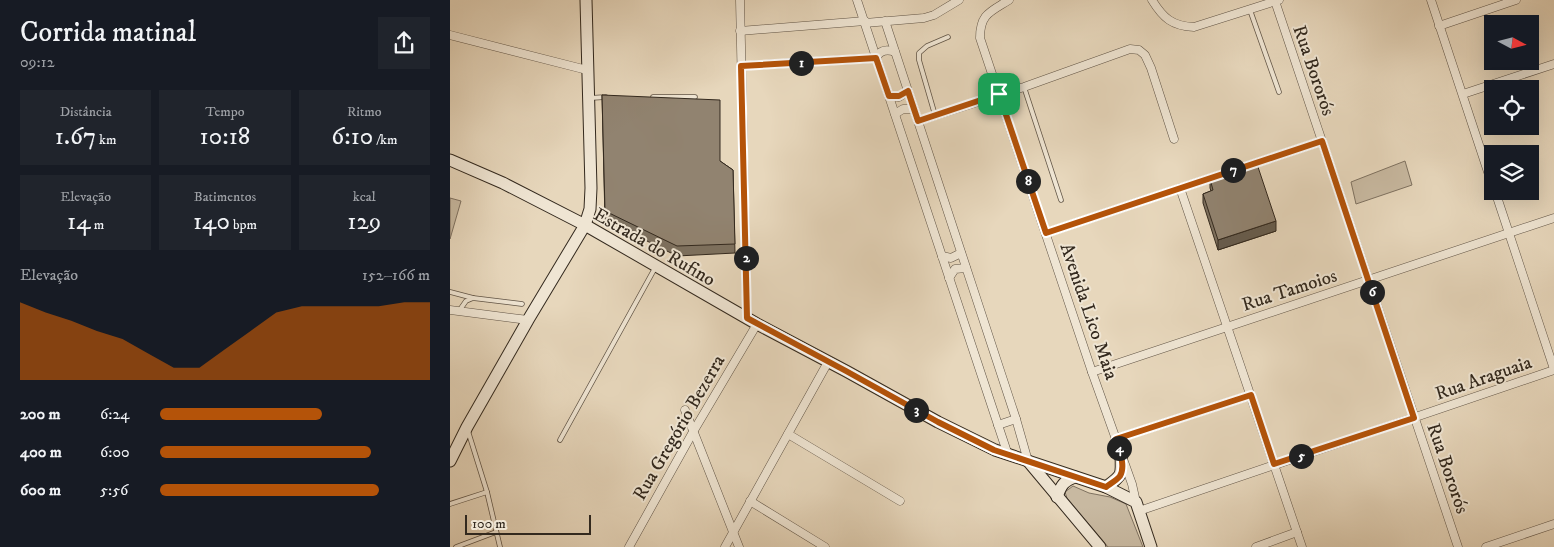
<!DOCTYPE html>
<html lang="pt">
<head>
<meta charset="utf-8">
<style>
	:root { --surface:#171b24; --page:#20242c; --text:#f1f3f6; --muted:#9ea1a6; --accent:#b45309 }
	body { margin:0; font-family:"IM FELL DW Pica",serif; background:var(--page); color:var(--text); height:100vh; display:flex; flex-direction:column; font-size:19px; white-space:nowrap }
	* { box-sizing:border-box; margin:0 }
	p { font-size:16px; color:var(--muted) }
	.icon { flex:none; width:28px; height:28px; fill:none; stroke:currentColor; stroke-width:2; stroke-linecap:round; stroke-linejoin:round }
	.map { position:relative; flex:1; overflow:hidden }
	.sheet { display:flex; flex-direction:column; background:var(--surface); width:450px }
	.sheet>* { flex:none }
	.needle { width:32px; rotate:97deg }
	.controls { position:absolute; left:1034px; top:15px; display:grid; gap:10px }
	.controls a { display:grid; place-items:center; width:55px; height:55px; border-radius:0px; background:var(--surface); box-shadow:0 5px 20px #0002; font-size:25px }
	.scale { position:absolute; left:15px; bottom:12px; width:126px; box-sizing:border-box; padding-left:5px; border:2px solid #33291e; border-top:0; font-size:14px; line-height:18px; white-space:nowrap; color:#33291e; -webkit-text-stroke:4px #efe5d3; paint-order:stroke }
	.pin { position:absolute; display:grid; place-items:center; width:42px; height:42px; color:#fff; margin:-21px; border-radius:10px; box-shadow:0 2px 8px #0006 }
	.km { position:absolute; width:25px; height:25px; margin:-12px; border-radius:50%; background:#222; color:#fff; font-size:14px; line-height:25px; text-align:center }
	.round { display:grid; place-items:center; flex:none; width:52px; height:52px; border-radius:0px; background:var(--page) }
	.head { display:flex; align-items:center; justify-content:space-between; height:85px; padding:0 20px }
	h1 { font-size:28px; font-weight:600; line-height:38px }
	.metrics { display:grid; grid-template-columns:repeat(3,1fr); gap:8px; height:85px; padding:5px 20px }
	.metrics div { display:grid; align-content:center; border-radius:0px; background:var(--page); text-align:center }
	.metrics b { font-size:25px; font-weight:600 }
	.metrics small { font-size:14px; font-weight:400 }
	.metrics p { font-size:14px }
	.chart { height:140px; padding:10px 20px }
	.chart p { display:flex; justify-content:space-between }
	.chart svg { width:100%; height:90px; margin-top:5px; fill:var(--accent); opacity:.7 }
	ul { padding:0 20px; list-style:none; font-size:16px }
	li { display:grid; grid-template-columns:80px 60px 1fr; align-items:center; height:38px }
	li i { height:12px; border-radius:6px; background:var(--accent) }
	main { display:flex; flex:1; min-height:0 }
	.map>svg:first-child { display:block }
	.green { fill:#c8b9a1; stroke:#7e7160 }
	.lines { fill:none; stroke-linecap:round; stroke-linejoin:round }
	.lane-casing { stroke:#605446; stroke-width:5.5 }
	.street-casing { stroke:#605446; stroke-width:9 }
	.secondary-casing { stroke:#33291e; stroke-width:13 }
	.lane { stroke:#efe5d3; stroke-width:4 }
	.street { stroke:#efe5d3; stroke-width:8 }
	.secondary { stroke:#efe5d3; stroke-width:11 }
	.wall { fill:#7d7160; stroke:#33291e }
	.shaded-wall { fill:#665c4e; stroke:#33291e }
	.building { fill:#918370; stroke:#33291e }
	.route-casing { stroke:#fff; stroke-width:10 }
	.route { stroke:#b45309; stroke-width:6 }
	.labels { text-anchor:middle; stroke-width:4; stroke-linejoin:round; paint-order:stroke }
	.street-label { font-size:19px; fill:#33291e; stroke:#efe5d3 }
</style>
</head>
<body>
<main>
<section class="sheet">
<div class="head"><div><h1>Corrida matinal</h1><p>09:12</p></div><a class="round"><svg class="icon" aria-label="share" viewBox="0 0 24 24"><path d="M12 15V3M7 8l5-5 5 5M5 13v7h14v-7"/></svg></a></div>
<div class="metrics">
<div><p>Distância</p><b>1.67<small> km</small></b></div>
<div><p>Tempo</p><b>10:18</b></div>
<div><p>Ritmo</p><b>6:10<small> /km</small></b></div>
</div>
<div class="metrics">
<div><p>Elevação</p><b>14<small> m</small></b></div>
<div><p>Batimentos</p><b>140<small> bpm</small></b></div>
<div><p>kcal</p><b>129</b></div>
</div>
<div class="chart"><p><span>Elevação</span>152–166 m</p>
<svg viewBox="0 0 160 44" preserveAspectRatio="none"><path d="M0 44V6L10 11L20 15L30 20L40 24L50 31L60 38L70 38L80 29L90 20L100 11L110 8L120 8L130 8L140 8L150 6L160 6V44z"/></svg>
</div>
<ul>
<li><b>200 m</b>6:24<i style="width:60%"></i></li>
<li><b>400 m</b>6:00<i style="width:78%"></i></li>
<li><b>600 m</b>5:56<i style="width:81%"></i></li>
</ul>
</section>
<div class="map">
<svg width="1104" height="547" viewBox="0 0 1104 547">
	<rect width="100%" height="100%" fill="#e7d7bc"/>
	<filter id="stains"><feTurbulence type="fractalNoise" baseFrequency=".004" numOctaves="4"/><feColorMatrix values="0 0 0 0 .2 0 0 0 0 .09 0 0 0 0 .02 0 0 0 .5 -.17"/></filter>
	<radialGradient id="worn" r=".72"><stop offset=".6" stop-color="#630" stop-opacity="0"/><stop offset="1" stop-color="#630" stop-opacity=".3"/></radialGradient>
	<g class="green">
		<path d="M955 161 962 185 906 204 901 182Z"/>
		<path d="M0 198 11 201 0 239Z"/>
		<path d="M623 486 639 493 660 497 676 504 693 547H658L617 498 615 492Z"/>
	</g>
	<g class="lines">
		<defs>
			<g id="lane">
				<path d="M800 10 829 92"/>
				<path d="M574 87 611 200"/>
				<path d="M203 97H245"/>
				<path d="M140 98 156 97"/>
				<path d="M485 115 469 60V53L477 46 498 37"/>
				<path d="M0 292 23 298"/>
				<path d="M9 311 16 301 23 298 72 304"/>
				<path d="M18 431 37 492 50 547"/>
				<path d="M110 440 205 268"/>
				<path d="M0 504 37 492"/>
				<path d="M6 547 46 532"/>
			</g>
			<g id="street">
				<path d="M290 0 297 318"/>
				<path d="M407 0 558 455"/>
				<path d="M559 0C540 12 530 14 530 38L642 372 682 484 686 502"/>
				<path d="M702 0C713 18 722 26 744 27L829 0"/>
				<path d="M981 0 1042 184"/>
				<path d="M825 1 1008 547"/>
				<path d="M435 21 566 419 578 461"/>
				<path d="M415 23 474 18 484 15 509 0"/>
				<path d="M989 26 1066 0"/>
				<path d="M290 31 415 21"/>
				<path d="M0 35 137 70"/>
				<path d="M291 66 426 58C430 50 437 49 445 52"/>
				<path d="M1013 94 1104 64"/>
				<path d="M439 96 449 97 458 91"/>
				<path d="M445 114 453 109H464"/>
				<path d="M468 121 574 87 680 49 689 50 695 55 701 68 724 139"/>
				<path d="M730 188 852 547"/>
				<path d="M1045 191 1104 369"/>
				<path d="M596 233 872 141"/>
				<path d="M492 256 501 258 511 253"/>
				<path d="M499 278 505 269 516 268"/>
				<path d="M0 310 78 320"/>
				<path d="M642 372 1104 218"/>
				<path d="M235 410 289 547"/>
				<path d="M548 425 566 419"/>
				<path d="M338 434 450 501"/>
				<path d="M666 439 801 395"/>
				<path d="M300 501 375 547"/>
				<path d="M689 511 1104 370"/>
				<path d="M179 547 243 432 307 324"/>
				<path d="M275 547 378 362"/>
				<path d="M806 547 847 532"/>
				<path d="M1036 547 1104 524"/>
			</g>
			<g id="secondary">
				<path d="M0 160 53 183 135 225 307 324 396 371 488 422 545 450 656 487 686 502 701 547"/>
				<path d="M0 461 17 427 78 320 135 225 140 209 141 188 136 0"/>
				<path d="M578 461 650 547"/>
				<path d="M656 487C672 475 672 476 671 456"/>
				<path d="M607 497C611 485 614 481 625 477"/>
			</g>
		</defs>
		<use href="#lane" class="lane-casing"/>
		<use href="#street" class="street-casing"/>
		<use href="#secondary" class="secondary-casing"/>
		<use href="#lane" class="lane"/>
		<use href="#street" class="street"/>
		<use href="#secondary" class="secondary"/>
	</g>
	<g class="wall">
		<path d="M152 95 270 161 283 170 285 253 227 256 155 220Z"/>
		<path d="M760 179 826 231 768 250 753 203V194L761 191 760 188Z"/>
	</g>
	<path class="shaded-wall" d="M826 221V231L768 250V240Z"/>
	<g class="building">
		<path d="M152 95 270 100V161L283 170 285 244 227 246 155 211Z"/>
		<path d="M807 164 826 221 768 240 753 194 763 190 760 179Z"/>
	</g>
	<g class="lines">
		<defs>
			<path id="route" d="M426 58 439 96H449L458 91 468 121 549 94 596 233 872 141 964 418 824 464 801 395 666 439C669 450 676 466 670 476 667 480 660 484 656 487L544 450 488 422 396 371 297 318 291 66Z"/>
		</defs>
		<use href="#route" class="route-casing"/>
		<use href="#route" class="route"/>
	</g>
	<g class="labels">
		<g class="street-label">
			<text transform="translate(865 70) rotate(71)" y="7">Rua Bororós</text>
			<text transform="translate(205 246) rotate(30)" y="7">Estrada do Rufino</text>
			<text transform="translate(839 289) rotate(-18)" y="7">Rua Tamoios</text>
			<text transform="translate(640 311) rotate(71)" y="7">Avenida Lico Maia</text>
			<text transform="translate(1033 377) rotate(-19)" y="7">Rua Araguaia</text>
			<text transform="translate(228 427) rotate(-60)" y="7">Rua Gregório Bezerra</text>
			<text transform="translate(999 468) rotate(71)" y="7">Rua Bororós</text>
		</g>
	</g>
	<rect width="100%" height="100%" filter="url(#stains)"/>
	<rect width="100%" height="100%" fill="url(#worn)"/>
</svg>
<div class="controls">
<a><svg class="needle" viewBox="-14 -14 28 28"><path d="M0-13l5 13h-10z" fill="#e53935"/><path d="M0 13l5-13h-10z" fill="#9ea1a6"/></svg></a>
<a><svg class="icon" aria-label="locate" viewBox="0 0 24 24"><circle cx="12" cy="12" r="6"/><path d="M12 2v4M12 18v4M2 12h4M18 12h4"/></svg></a>
<a><svg class="icon" aria-label="layers" viewBox="0 0 24 24"><path d="M12 4l9 5-9 5-9-5zM3 14l9 5 9-5"/></svg></a>
</div>
<div class="scale">100 m</div>
<div class="pin" style="left:549px;top:94px;background:#1e9e55"><svg class="icon" aria-label="arrive" viewBox="0 0 24 24"><path d="M6 21V4h12l-3 4 3 4H6"/></svg></div>
<b class="km" style="left:351px;top:63px">1</b>
<b class="km" style="left:296px;top:258px">2</b>
<b class="km" style="left:466px;top:410px">3</b>
<b class="km" style="left:669px;top:448px">4</b>
<b class="km" style="left:851px;top:456px">5</b>
<b class="km" style="left:922px;top:292px">6</b>
<b class="km" style="left:783px;top:170px">7</b>
<b class="km" style="left:578px;top:181px">8</b>
</div>
</main>
</body>
</html>
